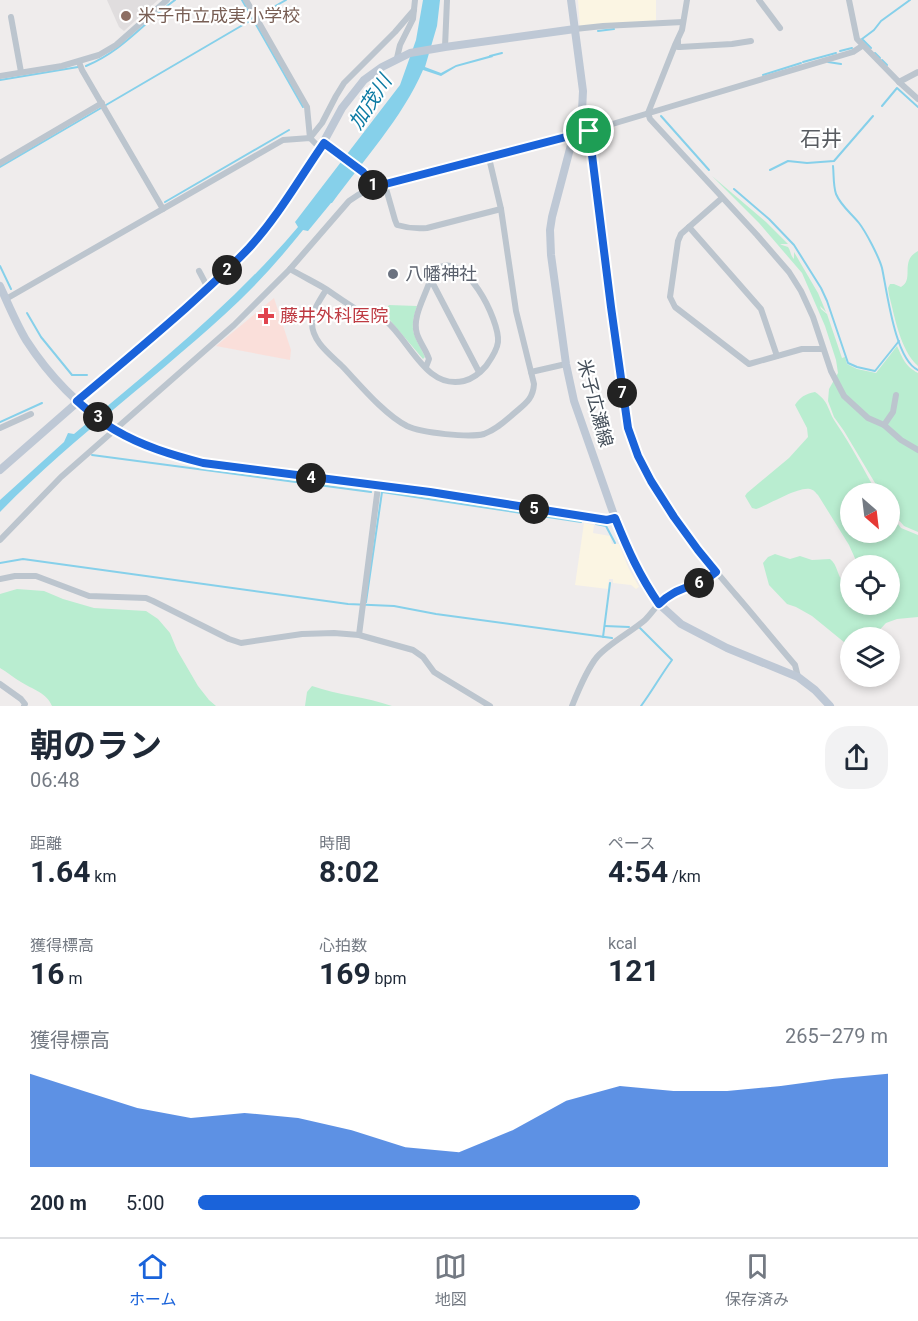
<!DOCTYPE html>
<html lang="ja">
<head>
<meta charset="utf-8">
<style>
	:root { --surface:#fff; --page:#f2f2f3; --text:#1f2937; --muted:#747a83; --line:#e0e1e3; --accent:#1a63da }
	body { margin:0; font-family:Roboto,"Noto Sans JP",sans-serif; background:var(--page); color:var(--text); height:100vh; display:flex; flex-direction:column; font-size:22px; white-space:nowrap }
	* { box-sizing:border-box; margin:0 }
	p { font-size:20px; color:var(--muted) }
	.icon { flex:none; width:33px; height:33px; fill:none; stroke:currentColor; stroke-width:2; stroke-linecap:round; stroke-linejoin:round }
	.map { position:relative; height:706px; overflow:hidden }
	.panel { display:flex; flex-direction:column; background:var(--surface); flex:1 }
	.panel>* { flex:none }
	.needle { width:39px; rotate:152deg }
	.buttons { position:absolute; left:840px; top:483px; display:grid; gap:12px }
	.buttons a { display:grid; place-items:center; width:60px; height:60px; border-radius:50%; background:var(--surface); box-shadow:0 3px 9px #0003; font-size:30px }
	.pin { position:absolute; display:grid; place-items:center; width:51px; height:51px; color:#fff; margin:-26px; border:3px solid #fff; border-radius:50%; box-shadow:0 2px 6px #0007 }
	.km { position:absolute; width:30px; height:30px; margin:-15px; border-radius:50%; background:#222; color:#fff; font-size:16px; line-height:30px; text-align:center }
	.round { display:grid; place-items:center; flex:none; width:63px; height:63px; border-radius:24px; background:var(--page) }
	.head { display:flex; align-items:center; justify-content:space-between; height:102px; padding:0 30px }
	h1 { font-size:33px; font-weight:700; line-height:45px }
	.figures { display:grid; grid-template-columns:repeat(3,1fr); gap:9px; height:102px; padding:6px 30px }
	.figures div { display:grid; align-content:center }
	.figures b { font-size:30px; font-weight:700 }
	.figures small { font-size:16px; font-weight:400 }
	.figures p { font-size:16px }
	.chart { height:168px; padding:12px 30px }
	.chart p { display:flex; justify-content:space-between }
	.chart svg { width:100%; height:108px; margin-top:6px; fill:var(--accent); opacity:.7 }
	ul { padding:0 30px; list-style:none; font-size:20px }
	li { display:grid; grid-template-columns:96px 72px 1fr; align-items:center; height:45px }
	li i { height:15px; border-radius:8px; background:var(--accent) }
	.menu { display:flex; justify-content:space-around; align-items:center; height:84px; border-top:2px solid var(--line); background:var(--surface); font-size:16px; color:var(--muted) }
	.menu a { display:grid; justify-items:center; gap:3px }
	.menu .selected { color:var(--accent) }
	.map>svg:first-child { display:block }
	.commercial { fill:#fbf5e3 }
	.education { fill:#e0ddde }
	.medical { fill:#fadfda }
	.green { fill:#b9edd0 }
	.water { fill:#86d0ea }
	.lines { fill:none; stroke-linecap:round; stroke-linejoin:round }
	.stream { stroke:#86d0ea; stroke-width:2 }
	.street { stroke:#bcc5ce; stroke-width:6 }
	.secondary { stroke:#bec8d5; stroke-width:8 }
	.route-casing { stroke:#fff; stroke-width:12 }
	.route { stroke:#1a63da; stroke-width:8 }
	.education-dot { fill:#8d6e63; stroke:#fff; stroke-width:2 }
	.worship-dot { fill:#6b7280; stroke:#fff; stroke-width:2 }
	.health-dot { fill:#e0444e; stroke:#fff; stroke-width:2 }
	.labels { text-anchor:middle; stroke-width:4.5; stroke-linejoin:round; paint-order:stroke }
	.education-label { font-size:18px; fill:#785e54; stroke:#fff; text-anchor:start }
	.worship-label { font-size:18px; fill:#5b616d; stroke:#fff; text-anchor:start }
	.health-label { font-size:18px; fill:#be3a42; stroke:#fff; text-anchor:start }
	.street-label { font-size:18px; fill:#444e59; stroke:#fff }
	.water-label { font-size:20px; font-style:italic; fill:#0d7ba3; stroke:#fff }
	.quarter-label { font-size:21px; fill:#595c61; stroke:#fff }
</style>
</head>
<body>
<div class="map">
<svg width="918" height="706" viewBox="0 0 918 706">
	<rect width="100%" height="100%" fill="#efecec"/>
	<g class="commercial">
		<path d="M578 0H656V21L580 28Z"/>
		<path d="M584 523 594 525 593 533 610 536 612 544H619L628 567 639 587 636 589 631 585 613 583V579H609L608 589 575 585Z"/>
	</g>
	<path class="education" d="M107 0H158L124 31 119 27Z"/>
	<path class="medical" d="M274 298 291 350 290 360 216 346Z"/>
	<g class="green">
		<path d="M712 176 766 222 788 244H780L782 245 788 247C791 251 790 255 794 259V252L818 293 826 312 820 306 821 309 827 314 842 358 845 357 847 364 857 369 876 373 897 346C903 359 905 366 918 373V532L904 526 891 511 890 494 881 493 844 431 834 417 828 401 829 389 838 373 836 360 825 326 802 273 759 223Z"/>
		<path d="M918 251V366C900 350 895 317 889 295L888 288 890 284H894L901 287C915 279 899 261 918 251Z"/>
		<path d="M389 305 417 306C408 332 415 335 425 357L423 359 389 319 382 315Z"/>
		<path d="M815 392C830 402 827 410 836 423 851 445 864 470 877 493L850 494V532H890V513L901 528 918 535V617L897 619 886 623 873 637 850 638V647L812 616 796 607 787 604 769 585 763 563 768 557 775 554 790 559 800 556 812 560 830 559C838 565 837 576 844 583L850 582V604H890V566L858 565 849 545 818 495C815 492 814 490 810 489 799 486 768 505 756 509L752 508 745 496 747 493 789 458 808 437 807 428 795 405C800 397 805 394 815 392Z"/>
		<path d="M17 589 44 591 63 599 94 608 146 611 158 619 170 633 177 650 198 686 209 700 216 706H52C47 693 32 689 21 682 14 678 7 672 0 668V594Z"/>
		<path d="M312 686C338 695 366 697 392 706H305L307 692Z"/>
	</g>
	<path class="water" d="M423 0H440L437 26 425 67 441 73 456 65 492 55 493 57 456 67 441 76 423 70C403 117 362 162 332 203H331L308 231 303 230C283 255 262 279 239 301 162 374 74 436 0 512V500L64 442 68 433 74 434C152 369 232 305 298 227L295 222 400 85 416 40Z"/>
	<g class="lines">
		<g class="stream">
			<path d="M242 0 303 107"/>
			<path d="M258 16 286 0"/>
			<path d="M598 31 614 29"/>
			<path d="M871 48 862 39 874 30 881 21 910 0"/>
			<path d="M840 51 852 48"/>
			<path d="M875 53 880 58"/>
			<path d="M490 56 502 53"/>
			<path d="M882 60 887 65"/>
			<path d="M803 62 836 53"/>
			<path d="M828 62 841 64"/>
			<path d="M86 66C124 50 143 23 175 0"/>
			<path d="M763 75 801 63"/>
			<path d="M0 80 78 67"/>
			<path d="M106 105 253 19"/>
			<path d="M882 106 897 88 918 107"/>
			<path d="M661 116 709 170"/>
			<path d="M833 166C834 175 833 185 836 194 841 206 851 213 859 223 866 232 879 257 882 268 887 291 895 360 918 370"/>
			<path d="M0 167 101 108"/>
			<path d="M770 170 788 161 807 163 834 161 873 116"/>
			<path d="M734 189 769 219 794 245 821 288 827 301 848 363 857 367 875 371 899 341"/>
			<path d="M165 202 289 130"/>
			<path d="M0 266 11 289"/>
			<path d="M27 313 41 337 72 375H87"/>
			<path d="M0 422 42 403"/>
			<path d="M92 455 371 492"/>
			<path d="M596 524 606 526 615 543"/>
			<path d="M0 563 23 559 348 604 394 606 436 614 612 638"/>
			<path d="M366 602 382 492 581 522"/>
			<path d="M605 626 629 627"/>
			<path d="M640 628 672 660C661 675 652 691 641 706"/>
			<path d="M603 637 610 583"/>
		</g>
		<g class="street">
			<path d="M246 0 307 107 310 138"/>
			<path d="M687 0 682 30 675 45 648 113 650 119 757 235 789 272 801 291 813 317 831 371 844 396 868 418 884 425 901 440 918 450"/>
			<path d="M759 0 780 28"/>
			<path d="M849 0 857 39 899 82 918 99"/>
			<path d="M11 17 21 72"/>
			<path d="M575 29 603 26 683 22"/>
			<path d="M678 40V47H680L732 44 751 41"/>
			<path d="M445 47 447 0"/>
			<path d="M397 58 400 45 413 19 415 0"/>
			<path d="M79 62 82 70 163 209"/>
			<path d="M0 76 62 66 99 55 116 45 167 0"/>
			<path d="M899 82 918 72"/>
			<path d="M589 131 624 409C638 482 689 540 736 595 756 618 775 642 795 665L798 677"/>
			<path d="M310 138 322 123 336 96 344 83 395 32 414 10"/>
			<path d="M323 143 363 172 374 187"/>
			<path d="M0 163 102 103"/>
			<path d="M385 185 395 220 397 225C407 228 416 229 427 228L501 209"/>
			<path d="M722 198 681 234 678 241 670 297 675 307 749 364 802 349H823"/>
			<path d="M689 227 761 309 777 356"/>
			<path d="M290 269C302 276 314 282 326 289 336 296 346 303 356 309 365 314 377 314 386 321 410 341 426 390 464 381 472 379 480 373 486 366 491 359 497 351 498 342 500 321 464 247 436 270 432 274 430 281 428 286 423 300 412 319 417 334 420 343 426 350 429 359L426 367"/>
			<path d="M199 271 208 288"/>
			<path d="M431 280 479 372"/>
			<path d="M326 290C320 300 312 311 312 323 312 342 331 355 343 367 360 385 385 415 407 426 422 433 469 438 484 434 495 430 503 423 511 416 523 405 533 401 534 384L516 311 501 209 489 158"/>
			<path d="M6 299 283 140 310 138 320 148"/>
			<path d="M531 372 566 364"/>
			<path d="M884 425 893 412 896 395"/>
			<path d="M0 428 31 414"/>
			<path d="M0 540 61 477 234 325 290 269 349 201 358 195 374 187 589 131 853 52 862 46"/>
			<path d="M0 579 15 576H36L89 596 146 598 153 601 229 639 241 643 302 634 334 633 359 635 413 650 423 657 434 672 442 677 490 706"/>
			<path d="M359 635 378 487"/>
			<path d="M0 684 21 699 25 704 24 706"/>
			<path d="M572 706C578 691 587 669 597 657 608 644 631 632 645 620 652 613 658 603 667 596 681 585 700 586 716 572"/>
		</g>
		<g class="secondary">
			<path d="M571 0 583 91 582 111 571 145 552 217 550 230 551 255 566 364 574 401 615 518 634 563 646 585 659 604 681 624 727 648 798 677 815 690 830 706"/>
			<path d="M0 286C8 304 16 323 26 340 48 374 78 406 113 428 140 446 172 455 203 463L430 492 607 520 615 518"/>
			<path d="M0 470 225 273 249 247 271 221 295 188 323 143 342 108 364 80 382 67 410 53 445 47 575 29"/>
		</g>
	</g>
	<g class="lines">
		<defs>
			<path id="route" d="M589 131 611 307 628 428 638 456 651 481 674 517 698 550 716 572C698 588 676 586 659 604 639 575 628 550 615 518L607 520 430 492 203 463C172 455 142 446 115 430 101 422 89 411 77 401 114 370 150 340 186 308 207 289 229 269 249 248 279 215 299 179 324 143L363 172 374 187Z"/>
		</defs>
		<use href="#route" class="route-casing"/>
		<use href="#route" class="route"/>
	</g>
	<circle class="education-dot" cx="126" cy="16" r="6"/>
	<circle class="worship-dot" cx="393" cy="274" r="6"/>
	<path class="health-dot" d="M263 307h6v6h6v6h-6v6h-6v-6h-6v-6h6z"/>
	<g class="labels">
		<g class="education-label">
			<text x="138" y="22">米子市立成実小学校</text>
		</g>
		<g class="worship-label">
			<text x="405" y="280">八幡神社</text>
		</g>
		<g class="health-label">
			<text x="280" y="322">藤井外科医院</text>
		</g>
		<g class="street-label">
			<text transform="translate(595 403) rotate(75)" y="6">米子広瀬線</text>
		</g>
		<g class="water-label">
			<text transform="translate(370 102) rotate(-57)" y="7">加茂川</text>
		</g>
		<g class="quarter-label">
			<text x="821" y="146">石井</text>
		</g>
	</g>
</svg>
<div class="buttons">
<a><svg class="needle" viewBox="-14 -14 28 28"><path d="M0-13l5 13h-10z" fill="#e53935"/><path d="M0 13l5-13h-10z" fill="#747a83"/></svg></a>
<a><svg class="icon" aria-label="locate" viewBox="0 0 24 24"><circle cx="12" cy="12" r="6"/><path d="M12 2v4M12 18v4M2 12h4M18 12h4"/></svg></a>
<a><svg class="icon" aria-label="layers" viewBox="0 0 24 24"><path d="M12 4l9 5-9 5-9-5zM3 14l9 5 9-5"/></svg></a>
</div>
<div class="pin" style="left:589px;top:131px;background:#1e9e55"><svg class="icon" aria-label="arrive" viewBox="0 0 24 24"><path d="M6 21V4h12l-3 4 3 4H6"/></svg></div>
<b class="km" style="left:373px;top:185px">1</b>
<b class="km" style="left:227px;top:270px">2</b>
<b class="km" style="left:98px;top:417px">3</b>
<b class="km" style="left:311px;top:478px">4</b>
<b class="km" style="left:534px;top:509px">5</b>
<b class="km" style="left:699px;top:583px">6</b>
<b class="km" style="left:622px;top:393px">7</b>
</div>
<section class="panel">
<div class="head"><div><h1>朝のラン</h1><p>06:48</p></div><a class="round"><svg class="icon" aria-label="share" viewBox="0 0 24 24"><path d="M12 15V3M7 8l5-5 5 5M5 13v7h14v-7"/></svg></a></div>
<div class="figures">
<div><p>距離</p><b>1.64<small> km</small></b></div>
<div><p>時間</p><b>8:02</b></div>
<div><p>ペース</p><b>4:54<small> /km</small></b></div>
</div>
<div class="figures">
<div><p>獲得標高</p><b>16<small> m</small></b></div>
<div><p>心拍数</p><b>169<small> bpm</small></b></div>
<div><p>kcal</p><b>121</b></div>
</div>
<div class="chart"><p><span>獲得標高</span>265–279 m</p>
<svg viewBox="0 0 160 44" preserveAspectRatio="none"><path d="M0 44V6L10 13L20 20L30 24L40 22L50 24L60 29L70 36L80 38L90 29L100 17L110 11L120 13L130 13L140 11L150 8L160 6V44z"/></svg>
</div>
<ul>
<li><b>200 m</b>5:00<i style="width:64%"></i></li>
</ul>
</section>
<nav class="menu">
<a class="selected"><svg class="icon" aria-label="home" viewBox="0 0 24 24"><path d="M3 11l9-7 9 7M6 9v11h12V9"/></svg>ホーム</a>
<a><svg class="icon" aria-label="map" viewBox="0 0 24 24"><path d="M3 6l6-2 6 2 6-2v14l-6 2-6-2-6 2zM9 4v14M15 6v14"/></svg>地図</a>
<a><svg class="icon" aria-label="saved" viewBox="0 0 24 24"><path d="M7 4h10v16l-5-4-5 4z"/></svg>保存済み</a>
</nav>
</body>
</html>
